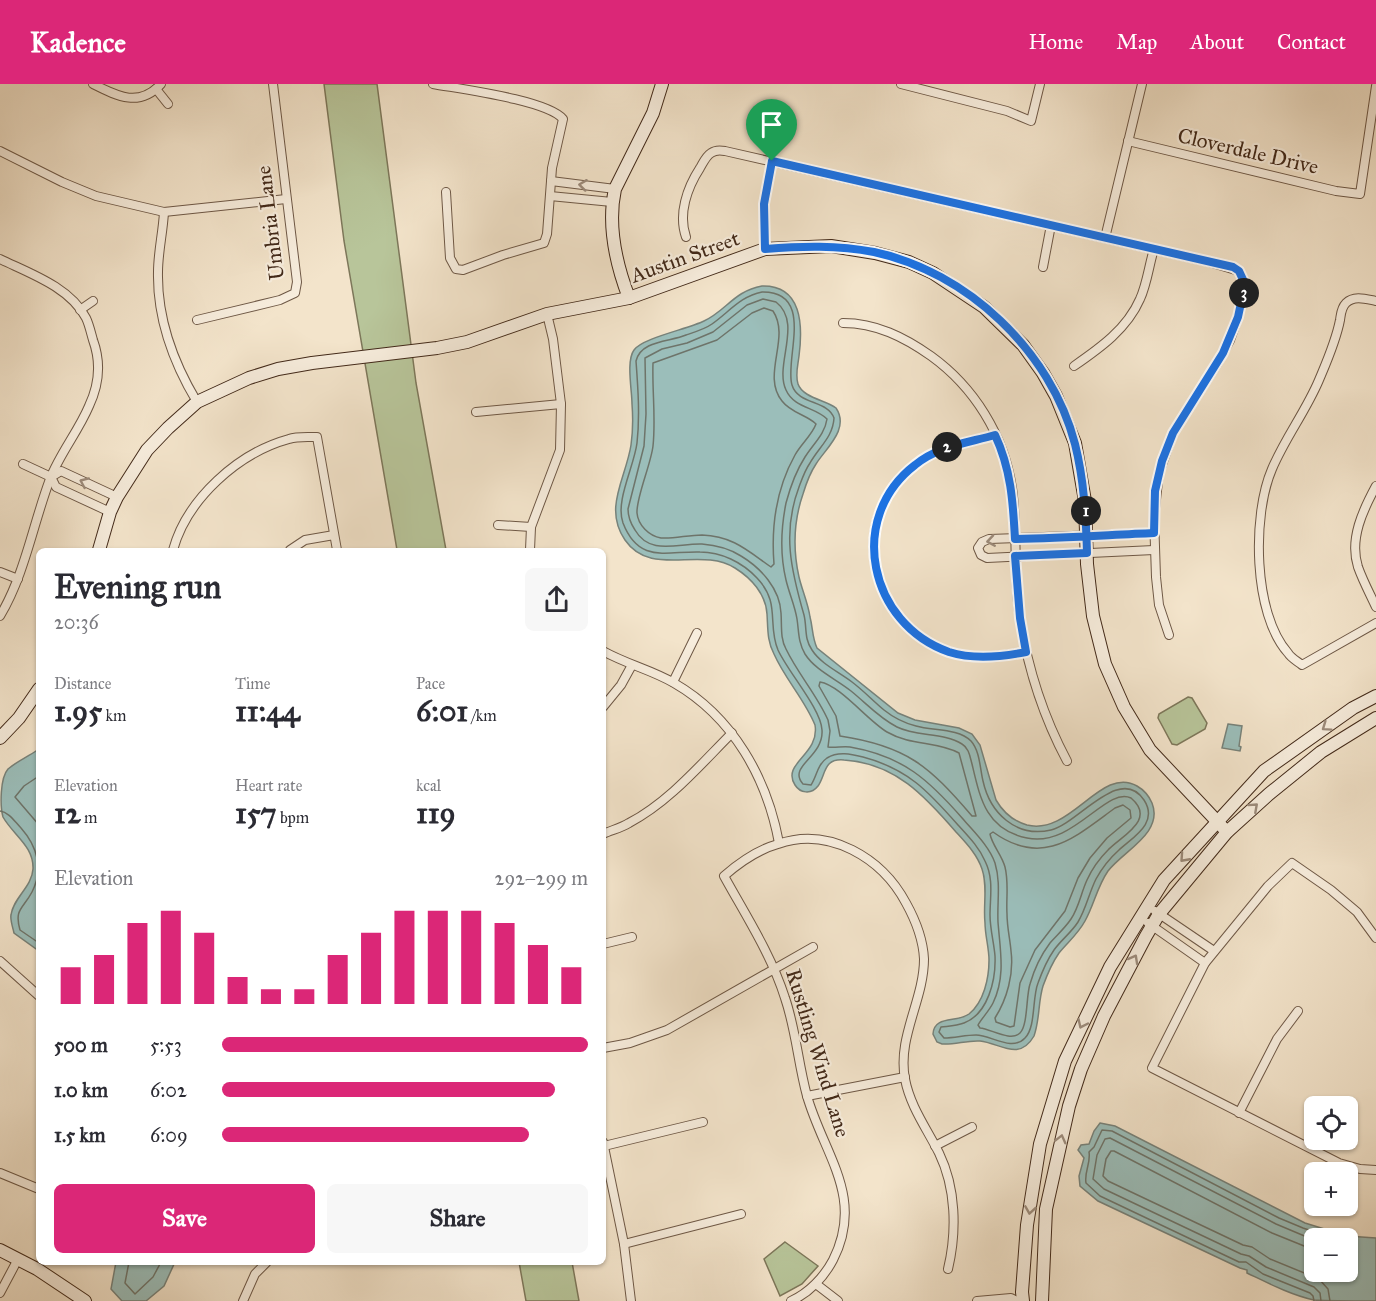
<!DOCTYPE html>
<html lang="en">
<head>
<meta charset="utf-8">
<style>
	:root { --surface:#fff; --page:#f7f7f7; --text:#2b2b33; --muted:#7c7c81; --accent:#db2777 }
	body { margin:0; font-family:"IM FELL Great Primer",serif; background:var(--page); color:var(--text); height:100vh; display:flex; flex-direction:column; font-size:22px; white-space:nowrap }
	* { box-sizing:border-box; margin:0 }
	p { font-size:20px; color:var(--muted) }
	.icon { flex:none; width:33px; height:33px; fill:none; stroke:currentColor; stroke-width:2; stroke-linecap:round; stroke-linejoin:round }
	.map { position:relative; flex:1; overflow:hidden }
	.sheet { position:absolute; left:36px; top:464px; width:570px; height:717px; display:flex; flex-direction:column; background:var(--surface); border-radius:9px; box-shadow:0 2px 4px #0004 }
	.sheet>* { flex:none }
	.tools { position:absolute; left:1304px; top:1012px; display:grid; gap:12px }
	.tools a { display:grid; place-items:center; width:54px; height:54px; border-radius:9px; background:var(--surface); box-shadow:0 2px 4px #0004; font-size:30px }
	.pin { position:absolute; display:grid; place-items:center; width:51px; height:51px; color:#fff; margin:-62px -26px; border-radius:50% 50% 50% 0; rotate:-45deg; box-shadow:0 0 6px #0007 }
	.pin .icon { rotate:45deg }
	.km { position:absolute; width:30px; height:30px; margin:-15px; border-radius:50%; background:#222; color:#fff; font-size:16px; line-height:30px; text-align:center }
	.round { display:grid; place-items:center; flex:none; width:63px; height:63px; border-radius:9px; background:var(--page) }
	.headline { display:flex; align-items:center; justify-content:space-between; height:102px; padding:0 18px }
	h1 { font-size:33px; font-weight:700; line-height:45px }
	.metrics { display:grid; grid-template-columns:repeat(3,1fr); gap:9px; height:102px; padding:6px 18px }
	.metrics div { display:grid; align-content:center }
	.metrics b { font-size:30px; font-weight:700 }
	.metrics small { font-size:16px; font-weight:400 }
	.metrics p { font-size:16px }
	.chart { height:168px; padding:12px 18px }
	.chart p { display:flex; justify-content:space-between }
	.chart svg { width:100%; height:108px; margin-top:6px; stroke:var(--accent); stroke-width:6 }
	.primary-button { display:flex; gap:12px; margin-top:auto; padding:12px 18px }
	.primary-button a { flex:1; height:69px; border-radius:9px; background:var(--accent); color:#fff; font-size:24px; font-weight:700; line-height:69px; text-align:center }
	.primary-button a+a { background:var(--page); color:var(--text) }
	ul { padding:0 18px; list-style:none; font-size:20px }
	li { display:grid; grid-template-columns:96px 72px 1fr; align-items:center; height:45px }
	li i { height:15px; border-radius:8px; background:var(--accent) }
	header { display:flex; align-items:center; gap:36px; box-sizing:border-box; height:84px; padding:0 30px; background:var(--accent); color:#fff }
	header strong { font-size:28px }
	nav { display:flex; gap:33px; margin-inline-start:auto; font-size:21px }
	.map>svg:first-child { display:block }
	.green { fill:#b8c59a; stroke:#7d775a; stroke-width:1.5 }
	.water { fill:#9bbeba; stroke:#77827a; stroke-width:1.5; fill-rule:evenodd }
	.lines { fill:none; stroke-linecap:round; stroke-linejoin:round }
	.shore { stroke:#6e746a; stroke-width:1.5 }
	.street-casing { stroke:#6e5846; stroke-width:10 }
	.secondary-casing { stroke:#422919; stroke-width:14 }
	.street { stroke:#f7eddd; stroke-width:8 }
	.secondary { stroke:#f7eddd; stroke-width:12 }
	.oneway { stroke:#9c8b7b }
	.route-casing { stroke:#fff; stroke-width:12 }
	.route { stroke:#1a73e8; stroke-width:8 }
	.labels { text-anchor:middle; stroke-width:4.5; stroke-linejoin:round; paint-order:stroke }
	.street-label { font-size:21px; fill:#422919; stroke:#f7eddd }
</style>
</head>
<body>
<header>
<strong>Kadence</strong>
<nav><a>Home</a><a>Map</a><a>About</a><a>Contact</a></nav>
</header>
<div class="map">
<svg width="1376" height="1217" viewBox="0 0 1376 1217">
	<rect width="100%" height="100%" fill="#f3e4cb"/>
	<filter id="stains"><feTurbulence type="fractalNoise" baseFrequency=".00333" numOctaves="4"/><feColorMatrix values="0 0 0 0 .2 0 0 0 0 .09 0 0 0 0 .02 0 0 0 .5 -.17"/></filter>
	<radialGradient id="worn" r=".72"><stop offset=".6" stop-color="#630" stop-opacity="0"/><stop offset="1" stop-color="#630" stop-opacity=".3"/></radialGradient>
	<g class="green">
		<path d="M324 0H377L416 299 446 466H397L344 157Z"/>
		<path d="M1188 613 1192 614 1207 639 1205 645 1177 661 1172 660 1158 634 1159 630Z"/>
		<path d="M785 1158 818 1182 802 1200 780 1212 764 1175Z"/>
		<path d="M519 1178H572L579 1217H526Z"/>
	</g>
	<g class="water">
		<path d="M762 202C802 201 803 241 799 272 798 281 795 291 798 300 803 314 826 316 836 324 850 345 826 364 816 380 810 389 806 400 803 410 794 436 793 466 799 493 802 506 808 519 810 533 813 544 812 553 817 564L898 629 915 636 959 644 972 650 980 661 996 716C1003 728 1013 737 1027 741 1071 752 1101 681 1137 702 1144 706 1149 712 1152 719 1164 749 1123 767 1108 787 1097 803 1094 821 1085 837 1078 850 1068 858 1059 869 1052 879 1047 891 1043 902 1038 918 1040 935 1034 952 1019 978 1000 959 980 957 967 956 955 961 942 960L937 958 933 950C934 931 957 939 969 930 984 918 989 894 989 876 989 864 985 851 985 839 983 821 988 802 982 785 977 770 966 759 956 748 925 712 895 679 844 676 823 674 826 691 818 702 811 711 800 709 795 701 781 679 820 671 815 641 805 616 785 595 774 570 767 557 768 545 767 530 766 510 751 494 735 484 700 462 651 494 625 456 603 424 626 394 631 361 633 347 633 333 632 320 632 306 626 277 634 266 642 254 688 245 704 237 726 227 734 207 762 202Z"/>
		<path d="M1228 640 1242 642 1239 662 1241 663 1240 667 1222 664Z"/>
		<path d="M36 667H39V867L14 849C13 844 10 836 11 831 13 814 32 803 33 785 34 762 13 751 3 733 0 722 0 694 8 685 16 678 27 673 36 667Z"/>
		<path d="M1100 1039 1115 1042 1305 1139 1347 1152 1376 1154V1217C1358 1217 1331 1217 1314 1216 1291 1211 1268 1199 1247 1189V1186L1240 1184 1098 1117 1080 1102 1079 1092 1084 1074 1078 1066 1081 1061 1089 1060 1094 1047ZM1314 1155H1347V1188H1314Z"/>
		<path d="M116 1178H175L164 1202 146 1217H122L111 1205Z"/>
	</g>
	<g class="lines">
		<g class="shore">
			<path d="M762 208C816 207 784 276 792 301 798 321 828 316 834 334 833 353 819 363 810 379 805 386 802 395 799 403 782 448 791 486 804 531 807 543 804 555 812 566 821 580 839 588 852 598 864 607 873 617 884 626 894 634 904 639 916 642 933 647 958 644 971 657 980 667 980 685 983 697 990 729 1016 754 1051 746 1078 740 1120 680 1144 716 1159 739 1133 753 1119 766 1110 774 1102 784 1096 795 1089 809 1086 825 1078 838 1071 849 1061 856 1054 866 1047 876 1042 888 1038 899 1032 914 1036 943 1025 954 1012 968 991 951 976 951 965 951 955 954 944 954L939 948 941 943C949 942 956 942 964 939 988 930 996 896 995 872 994 859 990 845 990 831 990 813 994 795 985 777 979 763 968 752 958 741 928 707 908 685 863 673 851 670 838 667 827 674 817 681 817 692 811 701L803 700C787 682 824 673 822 646 821 625 788 588 778 566 767 540 781 519 757 494 742 478 721 468 700 468 666 467 639 480 623 439 615 417 634 383 637 359 640 332 638 304 636 277 641 256 670 258 686 251 695 248 705 245 712 240 729 228 741 212 762 208Z"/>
			<path d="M763 215 776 218C803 239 774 281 786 306 794 324 815 323 827 335 825 350 813 360 805 373 796 387 790 404 786 419 781 444 780 471 786 496 789 509 795 522 797 535 799 548 798 558 805 570 815 586 836 595 851 607 866 619 879 634 897 643 917 653 943 648 962 660 969 664 970 673 972 680 980 714 986 746 1027 754 1073 764 1106 702 1131 714 1157 736 1121 752 1108 766 1099 775 1092 785 1087 796 1081 809 1079 823 1071 835 1065 844 1057 851 1050 859 1041 871 1034 886 1030 900 1026 912 1028 941 1020 949 1011 958 991 945 980 944L978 941C982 934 989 927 993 919 1006 892 1000 866 998 838 997 818 1001 799 995 779 989 762 974 748 963 735 929 696 903 672 850 663 843 662 835 664 828 663L830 647 828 636C817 611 798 590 786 565 780 554 782 542 781 529 780 505 761 484 741 472 730 465 715 461 702 460 678 459 650 472 635 446 631 440 628 433 628 425L644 362 646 330 645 274 662 265 687 259 713 248 747 221Z"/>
			<path d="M764 224 773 227C791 254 761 291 782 317 791 329 807 331 816 340 812 351 801 360 795 371 776 405 771 442 774 480L771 483C748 467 733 452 702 451 688 451 674 455 661 454 649 452 638 441 637 429 636 414 651 380 653 362 656 334 652 307 653 279L717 256 752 229Z"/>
			<path d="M820 598C840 601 868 637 887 648 911 662 937 657 959 669L976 732H972C929 682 907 662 840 652L836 632 819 602Z"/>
			<path d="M39 692 24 702 15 713 39 741"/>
			<path d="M1123 721 1130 726 1131 734 1107 754 1090 774 1078 794 1065 827 1035 866 1020 899 1014 942 1010 943 996 938 995 934C1007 915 1014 890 1011 867 1010 855 1007 843 1007 830 1006 814 1009 799 1005 783 1002 771 992 761 990 750L993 748C1043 784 1075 753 1115 724Z"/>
			<path d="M0 727C9 728 15 738 21 744 37 762 44 785 32 808 23 825 14 825 20 846L39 859"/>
			<path d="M1314 1156 1276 1140 1110 1054 1105 1055 1097 1071 1093 1095 1104 1105 1241 1170 1249 1172 1266 1183 1314 1203 1320 1209 1321 1217"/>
			<path d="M1314 1166 1272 1149 1114 1067H1111L1106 1075 1103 1092 1108 1097 1243 1161 1252 1163 1270 1175 1319 1195 1328 1205 1330 1217"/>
			<path d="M129 1178 125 1199 135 1210 153 1193 161 1178"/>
			<path d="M1314 1217 1313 1212 1310 1209 1263 1190 1246 1178H1239L1100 1112 1086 1099C1084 1088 1091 1079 1089 1068L1094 1063 1102 1046 1112 1047 1279 1134 1303 1144 1335 1155"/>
		</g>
		<defs>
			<g id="street">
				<path d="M93 0C117 12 139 24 161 0"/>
				<path d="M433 0C460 5 547 16 563 35L552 84 547 150 544 159 503 171 463 186 456 185 450 174 446 108"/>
				<path d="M901 0 1007 27 1031 37 1040 0"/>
				<path d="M156 5 168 20"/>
				<path d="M1128 57 1336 107 1360 110 1376 2"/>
				<path d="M0 67 62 98 96 112 164 128 286 115"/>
				<path d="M551 97 615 105"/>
				<path d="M550 112 612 118"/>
				<path d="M164 128C163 148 158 168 158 188 157 236 173 278 197 318"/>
				<path d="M686 153C678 130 687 104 700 84 703 79 706 72 711 69 715 66 720 66 725 67L1209 178 1239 187 1245 200 1238 233 1230 256 1217 280 1173 349 1159 389 1154 433 1156 493 1159 521 1169 551"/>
				<path d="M1105 154 1142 0"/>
				<path d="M765 165 764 120 772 77"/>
				<path d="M0 175C29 189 70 203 86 234 89 240 91 249 93 256 101 278 99 301 89 322 78 348 60 369 50 395 33 440 25 490 0 532"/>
				<path d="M1043 183 1051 141"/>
				<path d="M1376 217C1366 215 1354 211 1346 219 1341 224 1341 230 1340 236 1336 257 1327 277 1319 296 1306 327 1285 354 1272 385 1252 431 1253 530 1288 569 1291 574 1297 577 1302 581L1376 539"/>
				<path d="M80 226 93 217"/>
				<path d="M197 236 280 216 295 209 297 198 273 0"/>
				<path d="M843 239C876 239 904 253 931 272 974 303 1004 351 1012 404 1018 447 1013 492 1020 535 1028 585 1043 632 1067 677"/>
				<path d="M1074 282C1100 264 1127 245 1140 215 1147 200 1149 181 1154 165"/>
				<path d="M476 328 561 320"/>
				<path d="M995 351C967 359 938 362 915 381 845 434 869 539 949 568 974 576 1001 572 1026 568"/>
				<path d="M23 380 51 393 56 403 110 428"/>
				<path d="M51 393 61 387 117 413"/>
				<path d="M1376 402C1363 426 1349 455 1358 483 1363 497 1370 510 1376 523"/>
				<path d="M498 441 531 443"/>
				<path d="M1154 449 989 455 982 458 978 464 981 471 987 474 1154 466"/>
				<path d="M173 466C187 415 238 369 289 355 297 352 308 353 317 353L337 466"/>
				<path d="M290 466 305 456 334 451"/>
				<path d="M530 466 531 443 560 366 561 320 553 255 547 230"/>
				<path d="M0 488 18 495"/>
				<path d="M603 567C626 580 652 586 674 599 733 633 767 694 779 759"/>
				<path d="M673 598 697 549"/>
				<path d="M603 623 621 601 632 581"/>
				<path d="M603 750C612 746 621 744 629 739 669 718 700 681 732 649"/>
				<path d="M1155 827 1214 867"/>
				<path d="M1148 839 1205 879"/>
				<path d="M1376 854 1357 828 1331 806 1292 779 1268 802 1205 879 1152 984 1339 1079 1360 1085 1376 1086"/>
				<path d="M603 860 632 853"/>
				<path d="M0 877 39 912"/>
				<path d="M603 964 630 959 667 946 813 863"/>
				<path d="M807 1012 905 993"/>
				<path d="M1239 1029 1277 955 1298 927"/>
				<path d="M603 1058 624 1160 631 1217"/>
				<path d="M604 1062 703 1038"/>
				<path d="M935 1062 972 1043"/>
				<path d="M0 1089 39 1105"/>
				<path d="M624 1160 741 1130"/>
				<path d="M816 1200 838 1217"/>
				<path d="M0 1209 18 1175"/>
				<path d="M243 1217 255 1190 267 1178"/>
				<path d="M791 1217C809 1209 824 1193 833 1176 865 1113 824 1071 807 1012 798 979 796 946 785 914 771 870 746 832 724 792 740 778 757 766 778 760 829 742 882 774 906 819 916 837 923 854 924 875 924 916 897 953 905 995 910 1022 927 1045 939 1069 956 1104 957 1147 948 1185"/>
				<path d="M977 1217 1011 1214 1017 1217"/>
			</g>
			<g id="secondary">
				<path d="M629 214C616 180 607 142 615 105L653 29 662 0"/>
				<path d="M99 466 110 428 117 413 147 366 168 344 197 318 249 294 278 285 312 279 437 264 467 258 547 230 629 214 765 165 831 162 875 169 909 178 933 189 984 223 1023 261 1043 289 1056 312 1075 359 1085 417 1087 480 1093 532 1105 580 1124 623 1150 666 1227 748"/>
				<path d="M0 654 19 634 39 605"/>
				<path d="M0 1166 37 1185 85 1217"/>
				<path d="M1023 1217 1022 1208 1027 1141 1040 1060 1065 977 1110 883 1164 796 1264 687 1353 624 1376 612"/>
				<path d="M1042 1217 1046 1125 1069 1022 1081 985 1104 932 1146 852 1159 830 1227 748 1269 710 1321 668 1376 634"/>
			</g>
		</defs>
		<use href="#street" class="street-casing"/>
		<use href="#secondary" class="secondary-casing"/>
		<use href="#street" class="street"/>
		<use href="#secondary" class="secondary"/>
	</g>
	<defs><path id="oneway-chevron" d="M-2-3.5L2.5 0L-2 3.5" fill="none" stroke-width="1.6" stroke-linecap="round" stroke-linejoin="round" transform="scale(1.5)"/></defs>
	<g class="oneway">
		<use href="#oneway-chevron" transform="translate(583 101) rotate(-173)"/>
		<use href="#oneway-chevron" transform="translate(84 398) rotate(-156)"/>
		<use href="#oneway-chevron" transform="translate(991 457) rotate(171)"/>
		<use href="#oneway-chevron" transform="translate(1326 643) rotate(145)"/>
		<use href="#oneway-chevron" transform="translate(1254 723) rotate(-42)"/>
		<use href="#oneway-chevron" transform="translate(1184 774) rotate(132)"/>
		<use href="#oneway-chevron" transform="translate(1134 875) rotate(-61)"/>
		<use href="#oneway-chevron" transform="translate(1082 940) rotate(115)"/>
		<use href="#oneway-chevron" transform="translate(1061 1055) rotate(-76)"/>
		<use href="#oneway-chevron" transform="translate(1030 1126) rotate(99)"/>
	</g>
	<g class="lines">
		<defs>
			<path id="route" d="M772 77 764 120 765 165C802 162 837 161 874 168 967 188 1051 267 1075 360 1084 396 1086 432 1087 469L1015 472 1020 534 1026 568C1001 573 974 576 949 568 869 540 846 434 915 381 938 362 967 359 995 351 1011 385 1013 418 1015 455 1061 454 1108 451 1154 449L1155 407 1162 377 1173 349 1223 269 1238 233 1245 200 1239 187 1233 183 772 77"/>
		</defs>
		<use href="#route" class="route-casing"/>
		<use href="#route" class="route"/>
	</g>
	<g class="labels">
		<g class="street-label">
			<text transform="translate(1248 67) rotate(13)" y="7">Cloverdale Drive</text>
			<text transform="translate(270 139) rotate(-97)" y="7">Umbria Lane</text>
			<text transform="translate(685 173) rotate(-20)" y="7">Austin Street</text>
			<text transform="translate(818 969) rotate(73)" y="7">Rustling Wind Lane</text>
		</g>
	</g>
	<rect width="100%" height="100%" filter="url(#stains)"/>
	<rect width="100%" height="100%" fill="url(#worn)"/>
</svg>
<div class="tools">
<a><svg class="icon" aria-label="locate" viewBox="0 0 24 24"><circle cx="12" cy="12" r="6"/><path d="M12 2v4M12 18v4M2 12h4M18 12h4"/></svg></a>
<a>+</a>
<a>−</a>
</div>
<div class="pin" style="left:772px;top:77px;background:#1e9e55"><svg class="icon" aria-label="arrive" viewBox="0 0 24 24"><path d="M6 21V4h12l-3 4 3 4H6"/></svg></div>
<b class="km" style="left:1086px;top:427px">1</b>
<b class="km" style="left:947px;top:363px">2</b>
<b class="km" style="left:1244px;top:209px">3</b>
<section class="sheet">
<div class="headline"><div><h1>Evening run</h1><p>20:36</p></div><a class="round"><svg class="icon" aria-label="share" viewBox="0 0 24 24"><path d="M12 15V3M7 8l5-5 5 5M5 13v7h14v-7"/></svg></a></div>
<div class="metrics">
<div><p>Distance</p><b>1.95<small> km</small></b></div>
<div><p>Time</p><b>11:44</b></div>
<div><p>Pace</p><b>6:01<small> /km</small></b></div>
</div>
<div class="metrics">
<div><p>Elevation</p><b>12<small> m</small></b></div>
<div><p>Heart rate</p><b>157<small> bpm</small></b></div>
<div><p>kcal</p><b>119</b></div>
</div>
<div class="chart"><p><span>Elevation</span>292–299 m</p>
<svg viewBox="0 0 160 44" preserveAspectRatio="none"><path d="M5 44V29M15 44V24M25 44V11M35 44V6M45 44V15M55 44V33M65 44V38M75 44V38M85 44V24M95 44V15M105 44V6M115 44V6M125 44V6M135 44V11M145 44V20M155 44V29"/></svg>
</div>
<ul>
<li><b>500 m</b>5:53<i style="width:100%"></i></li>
<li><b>1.0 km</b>6:02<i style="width:91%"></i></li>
<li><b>1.5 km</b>6:09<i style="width:84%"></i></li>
</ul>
<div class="primary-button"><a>Save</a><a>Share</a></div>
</section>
</div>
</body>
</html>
